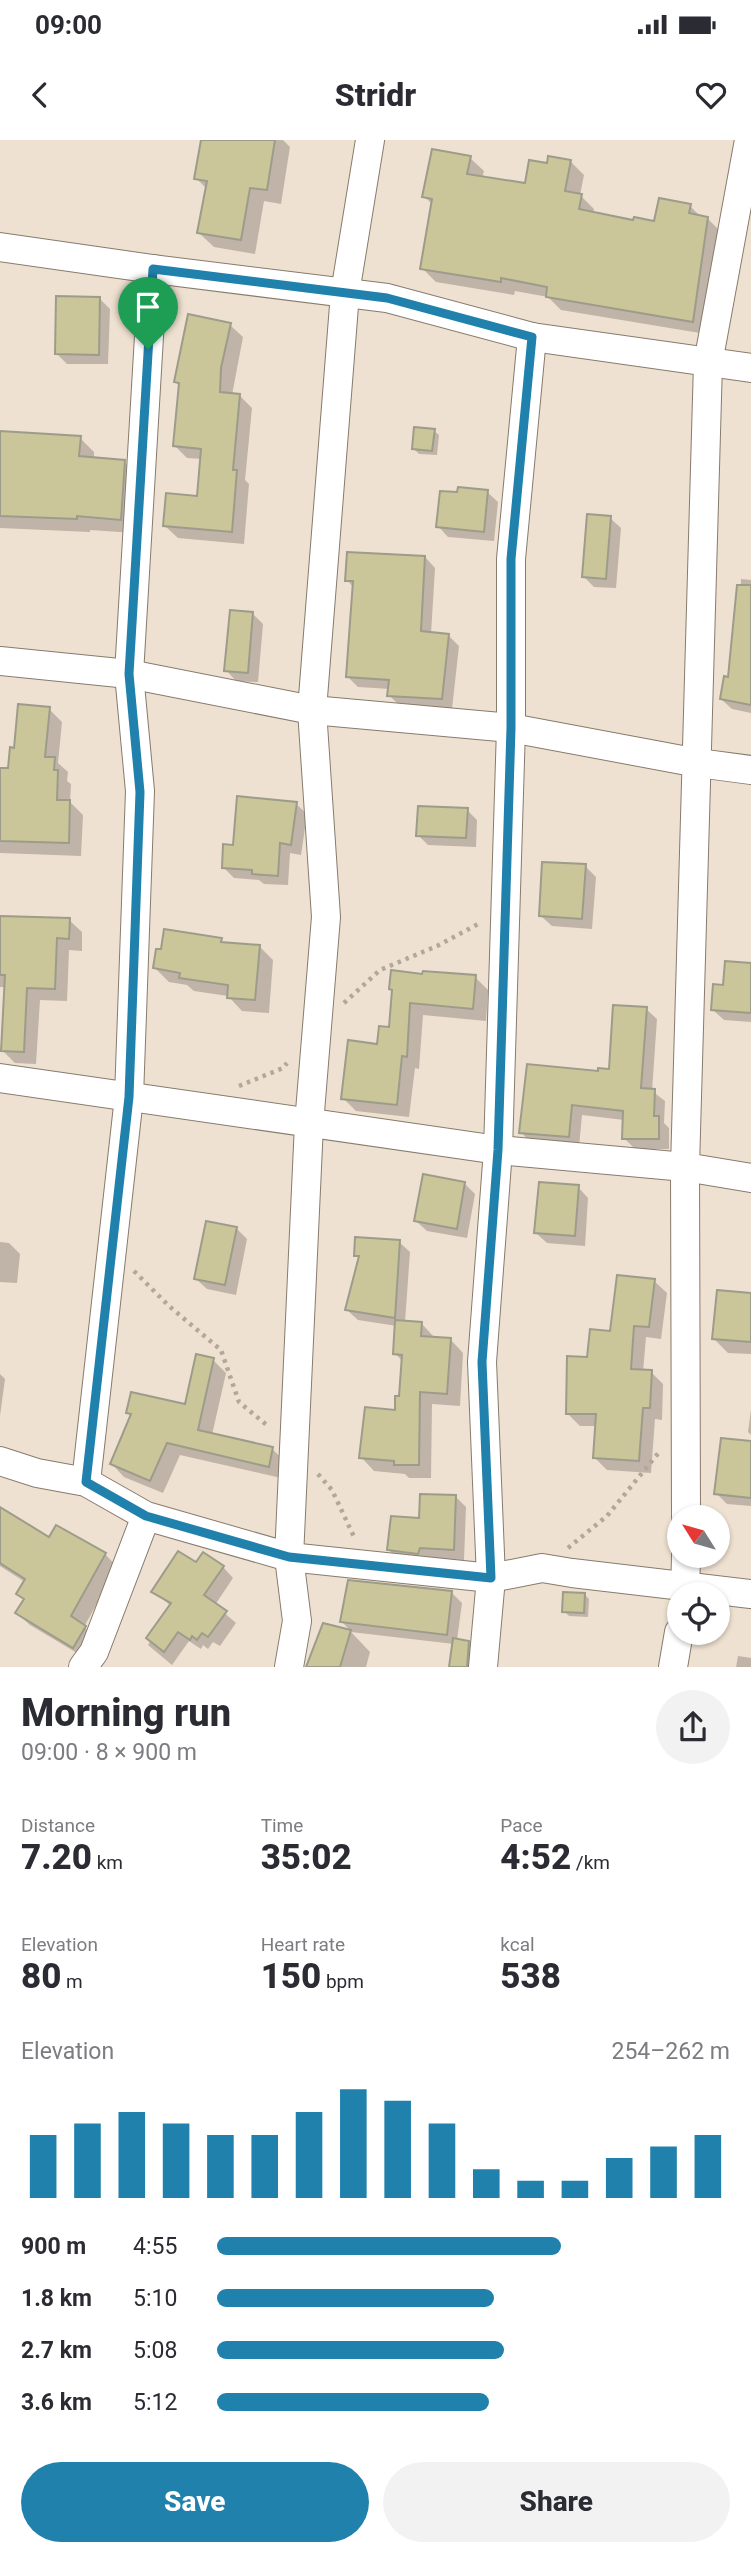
<!DOCTYPE html>
<html lang="en">
<head>
<meta charset="utf-8">
<style>
	:root { --surface:#fff; --page:#f2f2f3; --text:#2b2b33; --muted:#7c7c81; --accent:#2081ac }
	body { margin:0; font-family:Roboto,sans-serif; background:var(--page); color:var(--text); height:100vh; display:flex; flex-direction:column; font-size:26px; white-space:nowrap }
	* { box-sizing:border-box; margin:0 }
	p { font-size:23px; color:var(--muted) }
	.icon { flex:none; width:38px; height:38px; fill:none; stroke:currentColor; stroke-width:2; stroke-linecap:round; stroke-linejoin:round }
	.map { position:relative; height:1527px; overflow:hidden }
	.panel { display:flex; flex-direction:column; background:var(--surface); flex:1 }
	.panel>* { flex:none }
	.needle { width:46px; rotate:307deg }
	.fabs { position:absolute; left:667px; top:1365px; display:grid; gap:14px }
	.fabs a { display:grid; place-items:center; width:63px; height:63px; border-radius:50%; background:var(--surface); box-shadow:0 2px 5px #0004; font-size:35px }
	.pin { position:absolute; display:grid; place-items:center; width:60px; height:60px; color:#fff; margin:-72px -30px; border-radius:50% 50% 50% 0; rotate:-45deg; box-shadow:0 0 7px #0007 }
	.pin .icon { rotate:45deg }
	.round { display:grid; place-items:center; flex:none; width:74px; height:74px; border-radius:37px; background:var(--page) }
	.headline { display:flex; align-items:center; justify-content:space-between; height:119px; padding:0 21px }
	h1 { font-size:38px; font-weight:800; line-height:52px }
	.metrics { display:grid; grid-template-columns:repeat(3,1fr); gap:10px; height:119px; padding:7px 21px }
	.metrics div { display:grid; align-content:center }
	.metrics b { font-size:35px; font-weight:800 }
	.metrics small { font-size:19px; font-weight:400 }
	.metrics p { font-size:19px }
	.chart { height:196px; padding:14px 21px }
	.chart p { display:flex; justify-content:space-between }
	.chart svg { width:100%; height:126px; margin-top:7px; stroke:var(--accent); stroke-width:6 }
	.primary-button { display:flex; gap:14px; margin-top:auto; padding:14px 21px }
	.primary-button a { flex:1; height:80px; border-radius:42px; background:var(--accent); color:#fff; font-size:28px; font-weight:800; line-height:80px; text-align:center }
	.primary-button a+a { background:var(--page); color:var(--text) }
	ul { padding:0 21px; list-style:none; font-size:23px }
	li { display:grid; grid-template-columns:112px 84px 1fr; align-items:center; height:52px }
	li i { height:18px; border-radius:9px; background:var(--accent) }
	.status { display:flex; justify-content:space-between; align-items:center; height:49px; padding:0 35px; background:var(--surface); direction:ltr }
	.status svg { height:19px; fill:currentColor }
	header { display:flex; justify-content:space-between; align-items:center; height:91px; padding:0 21px; background:var(--surface); font-size:32px; font-weight:800 }
	.map>svg:first-child { display:block }
	.shadow { fill:#0003 }
	.building { fill:#cac699; stroke:#9d9c8a; stroke-width:2 }
	.lines { fill:none; stroke-linecap:round; stroke-linejoin:round }
	.street-casing { stroke:#877b6d; stroke-width:30 }
	.path { stroke:#b2a79a; stroke-width:4.5; stroke-dasharray:3.5 5; stroke-linecap:butt }
	.street { stroke:#fff; stroke-width:28 }
	.route-casing { stroke:#fff; stroke-width:14 }
	.route { stroke:#2081ac; stroke-width:9 }
</style>
</head>
<body>
<div class="status"><b>09:00</b><svg viewBox="0 0 49 12"><path d="M0 12V9h3v3zM5 12V6h3v6zM10 12V3h3v9zM15 12V0h3v12zM26 1h20v11H26zM47 4h2v5h-2z"/></svg></div>
<header><svg class="icon" aria-label="back" viewBox="0 0 24 24"><path d="M15 5l-7 7 7 7"/></svg>Stridr<svg class="icon" aria-label="heart" viewBox="0 0 24 24"><path d="M12 20l-8-8c-3-5 5-10 8-4 3-6 11-1 8 4z"/></svg></header>
<div class="map">
<svg width="751" height="1527" viewBox="0 0 751 1527">
	<rect width="100%" height="100%" fill="#efe1d1"/>
	<g class="shadow">
		<path d="M203 0H283L290 7 281 64 264 61 255 114 214 107 199 93 207 49 196 38Z"/>
		<path d="M470 18 484 31 482 38 527 45 548 25 570 21 584 35 580 55 594 69 593 74 635 82 656 83 690 66 701 77 707 78 721 92 706 194 561 170 548 157 515 151 514 155 436 142 422 128 433 65 424 56Z"/>
		<path d="M99 158 110 169 108 224H67L57 214Z"/>
		<path d="M230 185 243 197 232 255 240 256 252 268 245 340 249 344 244 404 178 398 165 386 199 358 202 319 187 318 174 305 180 247 176 242Z"/>
		<path d="M434 291 439 295 437 315 419 314 414 309Z"/>
		<path d="M0 293 80 298 94 312V319L124 322 138 336 135 393 90 390V392L0 388Z"/>
		<path d="M487 352 498 362 494 401 448 397 438 386Z"/>
		<path d="M610 378 621 388 616 448 594 447 583 436Z"/>
		<path d="M425 417 435 428 431 494 448 495 459 506 452 569 400 566 389 555 390 549 358 547 348 537 354 448 347 440Z"/>
		<path d="M741 439 751 440V573L732 569 721 559 730 539 740 478Z"/>
		<path d="M253 474 263 484 258 542 236 541 226 530Z"/>
		<path d="M49 569 62 582 58 623 68 632 67 641 71 644 70 662 83 675 81 716 0 713V630H10L15 609Z"/>
		<path d="M296 664 307 674 301 715 290 713 288 745 264 744 259 740 234 738 223 727 234 707Z"/>
		<path d="M467 670 477 680 476 707 428 705 418 695Z"/>
		<path d="M585 726 596 737 592 789 552 786 541 776Z"/>
		<path d="M0 778 69 780 82 792V811L69 810 67 861 40 860 36 924 15 923 2 910 6 847H0Z"/>
		<path d="M221 800 225 804 259 806 273 820 269 873 242 871 228 856 194 851 187 845 169 842 155 828 163 810Z"/>
		<path d="M751 824V882L724 880 713 870Z"/>
		<path d="M475 837 488 850 486 881 423 875 419 929 415 928 409 977 356 971 343 958 390 889 394 852 390 849Z"/>
		<path d="M646 869 657 879 652 951 665 961 664 983 669 988V1009H635L624 998V980L582 975 579 1007 531 1003 521 992 599 933 611 931Z"/>
		<path d="M464 1043 475 1054 467 1098 427 1091 416 1081Z"/>
		<path d="M578 1047 588 1058 585 1106 547 1103 536 1093Z"/>
		<path d="M236 1088 247 1099 236 1155 207 1149 196 1139Z"/>
		<path d="M0 1102 9 1103 20 1114 17 1143 0 1142Z"/>
		<path d="M399 1102 410 1112 405 1182 421 1183 435 1198 450 1199 463 1213 460 1266 432 1264 431 1338H409L405 1334 374 1331 361 1317 397 1272 401 1258 403 1222 395 1213 397 1186 358 1180 347 1170 360 1119 356 1115Z"/>
		<path d="M654 1141 667 1153 661 1199 646 1197 643 1232H651L663 1244 662 1280 655 1279 651 1333 607 1330 595 1318 597 1286H580L568 1274 589 1219Z"/>
		<path d="M751 1154V1214L728 1213 714 1199Z"/>
		<path d="M213 1220 226 1233 212 1295 272 1309 285 1321 281 1338 180 1315 163 1353 124 1337 112 1324 132 1276 128 1273 186 1266Z"/>
		<path d="M0 1234 5 1239 0 1276Z"/>
		<path d="M751 1269V1295L748 1292Z"/>
		<path d="M751 1303V1366L727 1364 716 1353Z"/>
		<path d="M456 1357 466 1367 464 1420 430 1418 399 1420 389 1410 421 1380Z"/>
		<path d="M0 1381 50 1400 105 1414 117 1427 84 1487 98 1500 87 1519 30 1485 17 1473 25 1460 18 1453 25 1442 0 1426Z"/>
		<path d="M196 1425 223 1427 233 1438 215 1465 236 1483 220 1506 213 1502 208 1509 203 1505 201 1509 189 1501 172 1525 148 1505 171 1466 153 1451Z"/>
		<path d="M451 1452 462 1463 457 1500 468 1502 488 1523V1527H451L454 1504 351 1492 370 1512 366 1527H308L324 1485 352 1492 342 1482Z"/>
		<path d="M584 1454 589 1459 588 1477 569 1476 564 1471Z"/>
		<path d="M738 1516 751 1518V1527H736Z"/>
	</g>
	<g class="building">
		<path d="M201 0H275L267 50 250 48 241 100 197 93 207 41 194 39Z"/>
		<path d="M432 9 471 16 467 34 525 43 529 20 547 23 548 16 571 20 565 51 582 54 579 69 633 80 634 77 654 81 659 58 691 64 689 73 708 77 693 182 546 157 547 147 501 138V142L420 129 432 59 422 57Z"/>
		<path d="M56 156 100 157 99 215 55 214Z"/>
		<path d="M188 174 231 183 221 228 220 252 240 254 233 330H237L232 392 163 386 166 353 197 356 201 309 173 306 179 243 174 242Z"/>
		<path d="M414 287 435 289 432 311 412 309Z"/>
		<path d="M0 291 81 296 79 316 125 320 121 380 77 376V379L0 376Z"/>
		<path d="M458 347 488 350 484 392 436 387 440 351 457 352Z"/>
		<path d="M587 374 611 376 606 439 582 437Z"/>
		<path d="M347 412 425 416 421 491 449 494 442 559 387 556 389 540 346 537 353 441H345Z"/>
		<path d="M737 445H751V565L720 559 724 536 728 537Z"/>
		<path d="M230 470 253 472 248 533 224 531Z"/>
		<path d="M18 564 50 567 45 617H55L54 630H58L57 660H70L69 703 0 701V628H8L10 607 14 608Z"/>
		<path d="M237 656 297 662 291 705 280 703 278 736 252 734V730L222 728 223 704 233 705Z"/>
		<path d="M418 666 468 668 466 698 416 696Z"/>
		<path d="M542 722 586 724 582 779 539 776Z"/>
		<path d="M0 776 70 778 69 799 57 798 55 849 27 848 24 912 1 911 5 835H0Z"/>
		<path d="M164 789 222 798 221 802 260 805 255 860 227 858 228 845 179 838 180 833 153 828 156 809H161Z"/>
		<path d="M725 821 751 823V873L711 870 713 844 723 845Z"/>
		<path d="M391 830 422 834 423 831 476 835 473 869 410 863 407 917 402 916 397 965 341 959 348 900 377 904 379 886 389 887 392 850 389 849Z"/>
		<path d="M613 865 647 867 641 948 655 949 654 976H659V999H622L623 971 572 965 569 997 519 993 527 924 598 931V928L609 929Z"/>
		<path d="M423 1034 465 1042 457 1089 414 1081Z"/>
		<path d="M539 1042 579 1045 575 1096 534 1093Z"/>
		<path d="M206 1081 237 1087 225 1145 194 1139Z"/>
		<path d="M355 1097 400 1100 395 1178 345 1170 359 1116H354Z"/>
		<path d="M617 1135 655 1139 649 1187 634 1186 631 1229 652 1230 650 1268H643L639 1321 593 1318 596 1274H566L567 1216 587 1217 590 1189 610 1191Z"/>
		<path d="M717 1150 751 1153V1202L712 1199Z"/>
		<path d="M395 1180 422 1182 421 1196 451 1198 447 1254 420 1252 419 1325H394V1321L359 1318 365 1267 395 1270V1256H399L402 1215 393 1214Z"/>
		<path d="M196 1214 214 1218 198 1290 273 1307 269 1327 167 1303 150 1341 110 1324 131 1274 126 1273 131 1252 185 1264Z"/>
		<path d="M721 1298 751 1301V1358L714 1354Z"/>
		<path d="M420 1354 456 1355 454 1410 420 1408 418 1414 387 1410 391 1376 419 1378Z"/>
		<path d="M0 1367 49 1397 56 1385 106 1413 71 1476 86 1486 73 1508 15 1473 24 1459 16 1454 25 1439 0 1423Z"/>
		<path d="M178 1411 196 1422 203 1412 224 1426 204 1455 227 1471 208 1497 202 1493 197 1500 192 1496 190 1500 178 1492 164 1512 146 1498 171 1463 151 1452Z"/>
		<path d="M348 1440 452 1451 447 1495 340 1482Z"/>
		<path d="M563 1452 585 1453 584 1473 562 1472Z"/>
		<path d="M323 1483 351 1490 340 1527H306Z"/>
		<path d="M453 1498 469 1501 467 1527H449Z"/>
	</g>
	<g class="lines">
		<defs>
			<g id="street">
				<path d="M0 107 153 129 387 158 532 197 751 228"/>
				<path d="M0 521 129 534 312 570 511 588 698 623 751 630"/>
				<path d="M0 938 498 1010 685 1027 751 1038"/>
				<path d="M0 1321 37 1333 86 1342 146 1376 289 1417 491 1438 542 1428 572 1433 751 1454"/>
				<path d="M86 1342 129 957 140 651 129 534 153 129"/>
				<path d="M686 1377 685 1027 708 223 749 0"/>
				<path d="M685 1454 686 1416"/>
				<path d="M83 1527 94 1512 146 1376"/>
				<path d="M289 1527 297 1481 289 1417 309 984 326 777 312 570 345 153 370 0"/>
				<path d="M483 1527 491 1438 482 1222 498 1010 511 588V419L532 197"/>
				<path d="M673 1527 679 1492"/>
			</g>
		</defs>
		<use href="#street" class="street-casing"/>
		<g class="path">
			<path d="M344 863 380 830 437 806 480 783"/>
			<path d="M239 946 283 928 287 923"/>
			<path d="M134 1131 169 1166 221 1210 239 1262 269 1287"/>
			<path d="M318 1334 332 1350 355 1399"/>
			<path d="M568 1408 607 1376 660 1311"/>
		</g>
		<use href="#street" class="street"/>
	</g>
	<g class="lines">
		<defs>
			<path id="route" d="M153 129 387 158 532 197 511 419V588L498 1010 482 1222 491 1438 289 1417 146 1376 86 1342 129 957 140 652 129 534Z"/>
		</defs>
		<use href="#route" class="route-casing"/>
		<use href="#route" class="route"/>
	</g>
</svg>
<div class="fabs">
<a><svg class="needle" viewBox="-14 -14 28 28"><path d="M0-13l5 13h-10z" fill="#e53935"/><path d="M0 13l5-13h-10z" fill="#7c7c81"/></svg></a>
<a><svg class="icon" aria-label="locate" viewBox="0 0 24 24"><circle cx="12" cy="12" r="6"/><path d="M12 2v4M12 18v4M2 12h4M18 12h4"/></svg></a>
</div>
<div class="pin" style="left:148px;top:209px;background:#1e9e55"><svg class="icon" aria-label="arrive" viewBox="0 0 24 24"><path d="M6 21V4h12l-3 4 3 4H6"/></svg></div>
</div>
<section class="panel">
<div class="headline"><div><h1>Morning run</h1><p>09:00 · 8 × 900 m</p></div><a class="round"><svg class="icon" aria-label="share" viewBox="0 0 24 24"><path d="M12 15V3M7 8l5-5 5 5M5 13v7h14v-7"/></svg></a></div>
<div class="metrics">
<div><p>Distance</p><b>7.20<small> km</small></b></div>
<div><p>Time</p><b>35:02</b></div>
<div><p>Pace</p><b>4:52<small> /km</small></b></div>
</div>
<div class="metrics">
<div><p>Elevation</p><b>80<small> m</small></b></div>
<div><p>Heart rate</p><b>150<small> bpm</small></b></div>
<div><p>kcal</p><b>538</b></div>
</div>
<div class="chart"><p><span>Elevation</span>254–262 m</p>
<svg viewBox="0 0 160 44" preserveAspectRatio="none"><path d="M5 44V22M15 44V18M25 44V14M35 44V18M45 44V22M55 44V22M65 44V14M75 44V6M85 44V10M95 44V18M105 44V34M115 44V38M125 44V38M135 44V30M145 44V26M155 44V22"/></svg>
</div>
<ul>
<li><b>900 m</b>4:55<i style="width:67%"></i></li>
<li><b>1.8 km</b>5:10<i style="width:54%"></i></li>
<li><b>2.7 km</b>5:08<i style="width:56%"></i></li>
<li><b>3.6 km</b>5:12<i style="width:53%"></i></li>
</ul>
<div class="primary-button"><a>Save</a><a>Share</a></div>
</section>
</body>
</html>
